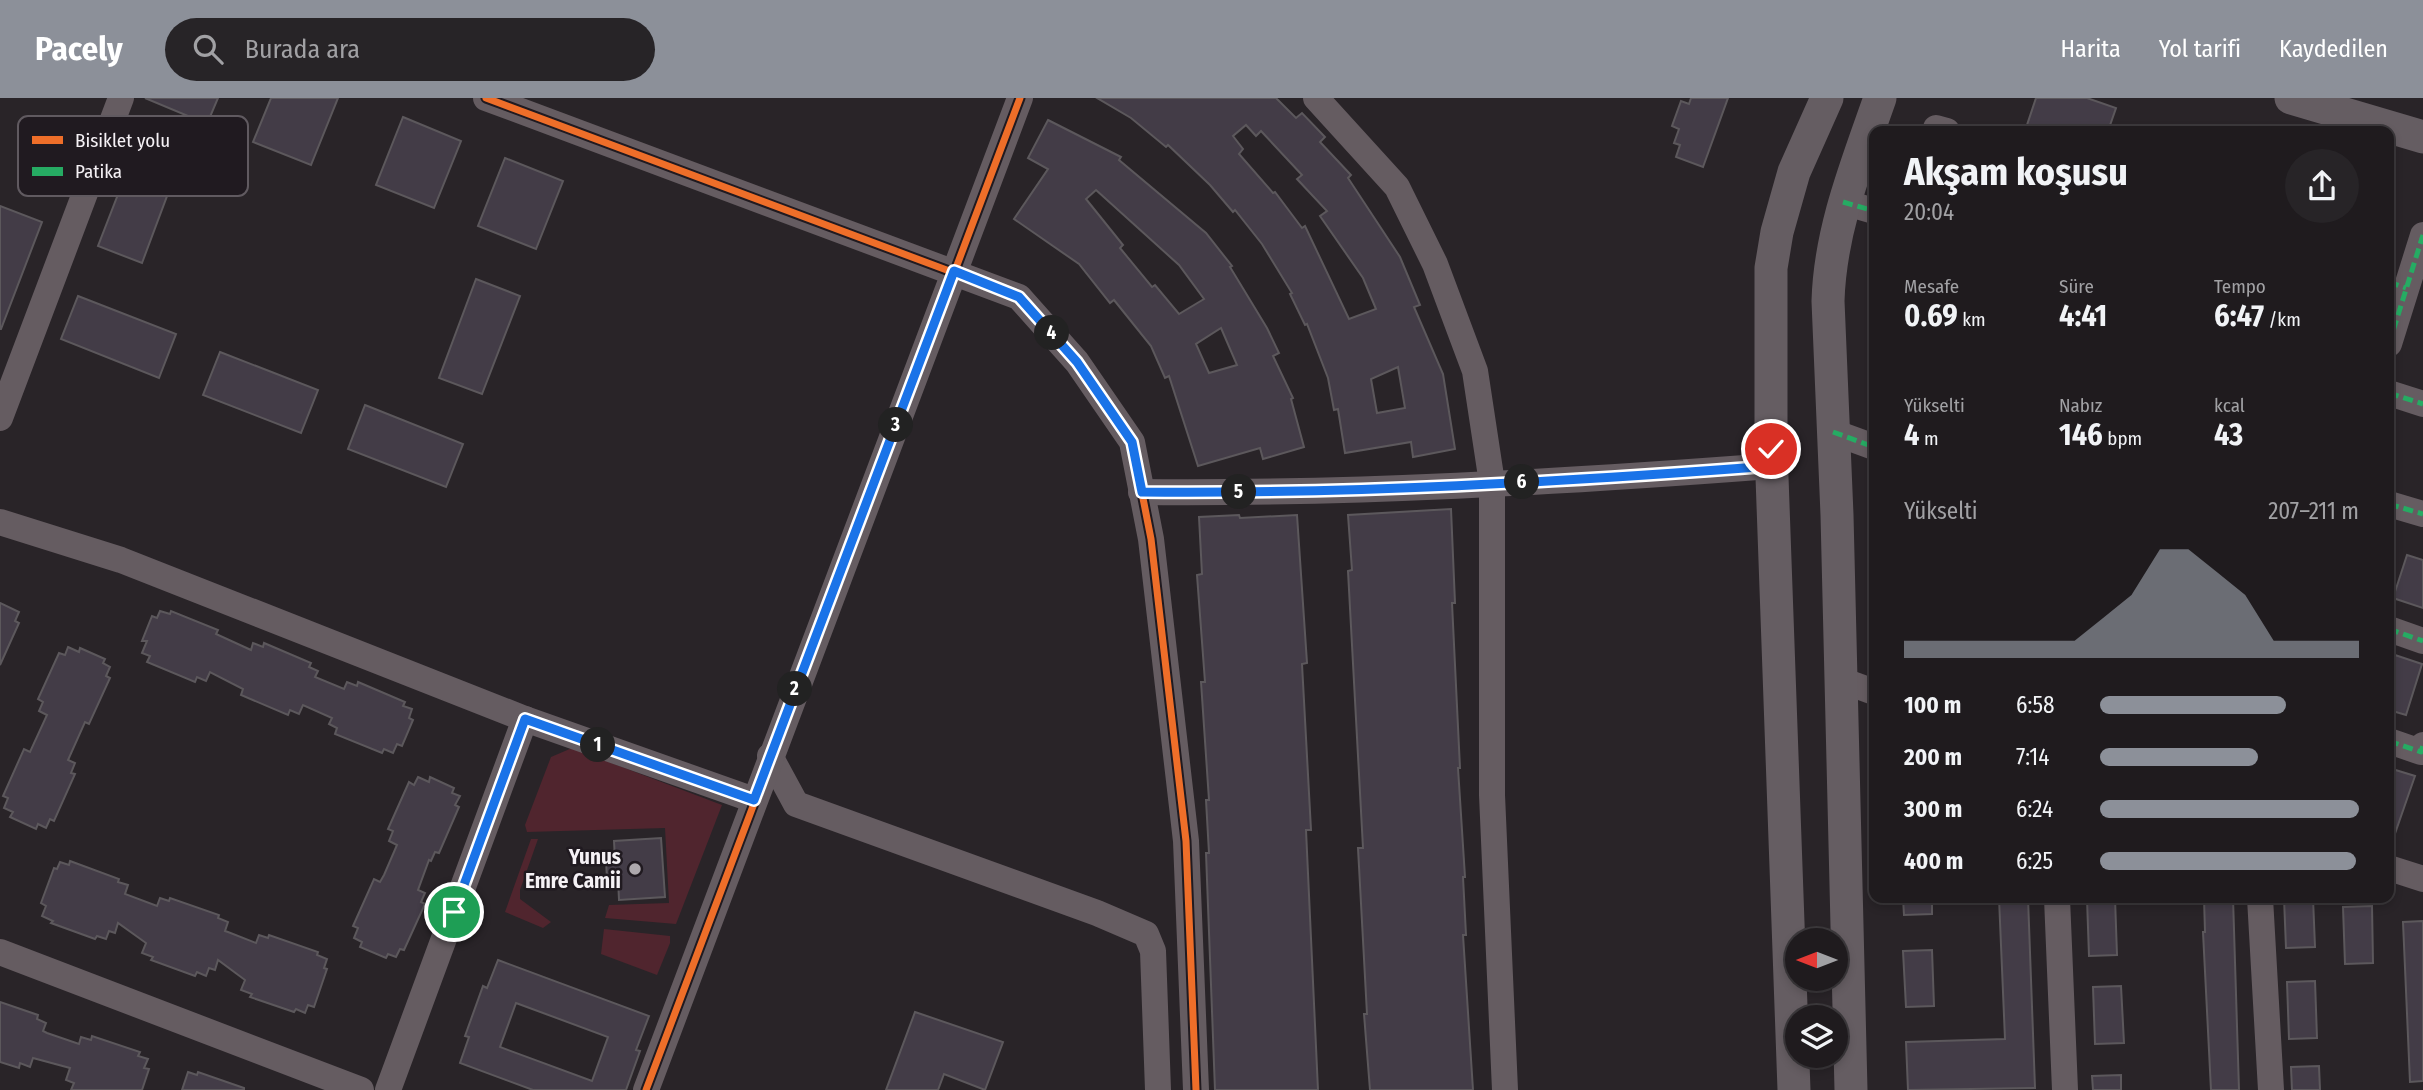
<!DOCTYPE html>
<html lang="tr">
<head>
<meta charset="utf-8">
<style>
	:root { --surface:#1f1b1e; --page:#272427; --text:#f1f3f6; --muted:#a1a1a4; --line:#3c393c; --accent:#8c9099 }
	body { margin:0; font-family:"Fira Sans Condensed",sans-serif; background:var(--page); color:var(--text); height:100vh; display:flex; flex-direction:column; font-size:26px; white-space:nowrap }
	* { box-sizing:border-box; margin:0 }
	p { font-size:23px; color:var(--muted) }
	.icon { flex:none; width:38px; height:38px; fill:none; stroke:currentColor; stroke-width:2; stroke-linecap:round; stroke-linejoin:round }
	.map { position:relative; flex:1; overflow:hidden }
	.details { position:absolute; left:1869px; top:28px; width:525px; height:777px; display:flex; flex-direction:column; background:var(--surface); border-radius:14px; box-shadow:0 4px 10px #0003,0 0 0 2px var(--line) }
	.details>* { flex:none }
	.needle { width:46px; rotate:270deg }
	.fabs { position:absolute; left:1785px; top:830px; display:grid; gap:14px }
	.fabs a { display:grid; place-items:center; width:63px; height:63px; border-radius:50%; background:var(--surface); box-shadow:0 4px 10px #0003,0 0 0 2px var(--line); font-size:35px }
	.pin { position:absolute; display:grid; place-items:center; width:60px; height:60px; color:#fff; margin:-30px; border:4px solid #fff; border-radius:50%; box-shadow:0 2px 7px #0007 }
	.km { position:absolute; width:35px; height:35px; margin:-18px; border-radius:50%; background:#222; color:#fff; font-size:19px; line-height:35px; text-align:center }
	.round { display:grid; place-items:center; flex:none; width:74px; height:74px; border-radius:37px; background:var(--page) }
	.overview { display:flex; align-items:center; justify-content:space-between; height:119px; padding:0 35px }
	h1 { font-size:38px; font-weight:700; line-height:52px }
	.figures { display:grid; grid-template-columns:repeat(3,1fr); gap:10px; height:119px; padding:7px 35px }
	.figures div { display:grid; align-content:center }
	.figures b { font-size:30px; font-weight:700 }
	.figures small { font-size:19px; font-weight:400 }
	.figures p { font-size:19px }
	.chart { height:196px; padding:14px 35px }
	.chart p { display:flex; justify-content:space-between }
	.chart svg { width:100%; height:126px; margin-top:7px; fill:var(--accent); opacity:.7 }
	ul { padding:0 35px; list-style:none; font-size:23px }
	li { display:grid; grid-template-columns:112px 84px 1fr; align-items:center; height:52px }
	li i { height:18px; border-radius:9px; background:var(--accent) }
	header { display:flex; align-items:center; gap:42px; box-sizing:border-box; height:98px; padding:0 35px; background:var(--accent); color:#fff }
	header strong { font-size:33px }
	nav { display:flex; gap:38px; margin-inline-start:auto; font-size:24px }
	.search { width:490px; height:63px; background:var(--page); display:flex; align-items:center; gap:18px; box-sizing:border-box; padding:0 24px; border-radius:38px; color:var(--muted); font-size:26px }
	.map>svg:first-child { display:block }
	.green { fill:#50252e }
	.building { fill:#433c47; stroke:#5c585c; stroke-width:2; fill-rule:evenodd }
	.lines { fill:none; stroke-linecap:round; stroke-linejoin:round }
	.minor { stroke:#655c61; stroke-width:26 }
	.major { stroke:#655d62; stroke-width:33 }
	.quiet { stroke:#26ab63; stroke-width:5; stroke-dasharray:10 5; stroke-linecap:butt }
	.cycleway-casing { stroke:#201a20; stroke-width:11 }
	.cycleway { stroke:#ee6e29; stroke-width:7 }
	.route-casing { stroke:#fff; stroke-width:14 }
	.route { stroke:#1a73e8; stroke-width:9 }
	.poi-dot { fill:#aea9ad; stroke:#201a20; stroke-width:2.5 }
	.labels { text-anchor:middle; stroke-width:5; stroke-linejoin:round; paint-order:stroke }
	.poi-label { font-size:21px; font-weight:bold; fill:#f5f1f5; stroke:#201a20; text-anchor:end }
	.key { fill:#201a20; stroke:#605a60; stroke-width:2 }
	.key-label { font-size:19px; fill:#f5f1f5 }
</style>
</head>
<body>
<header>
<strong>Pacely</strong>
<div class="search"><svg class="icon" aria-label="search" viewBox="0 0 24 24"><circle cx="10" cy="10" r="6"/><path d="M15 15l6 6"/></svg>Burada ara</div>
<nav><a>Harita</a><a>Yol tarifi</a><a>Kaydedilen</a></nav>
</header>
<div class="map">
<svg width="2423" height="992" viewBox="0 0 2423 992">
	<rect width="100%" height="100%" fill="#292428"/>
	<g class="green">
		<path d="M572 650 722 707 676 826 605 820 609 807 669 805 665 730 527 734 525 727 551 659Z"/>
		<path d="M531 741H538L520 792V801L551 824 543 830 505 814Z"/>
		<path d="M604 831 670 838V845L657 877 601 856Z"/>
	</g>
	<g class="building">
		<path d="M145 0H218L207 26Z"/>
		<path d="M271 0H338L311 67 253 44Z"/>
		<path d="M1097 0H1276L1296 20 1302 15 1325 39 1320 44 1351 77 1348 80 1400 159 1420 207 1414 209 1443 276 1455 351 1413 359 1411 344 1345 355 1338 311 1334 312 1328 280 1307 226 1305 227 1290 196 1292 195 1262 146 1235 112 1233 114 1210 87 1168 47 1166 49 1131 20ZM1246 27 1256 38 1261 33 1302 77 1297 81 1327 113 1320 118 1363 180 1376 211 1349 221 1305 128 1302 130 1275 94 1273 95 1239 56 1243 51 1233 38ZM1398 269 1405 310 1377 315 1371 281Z"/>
		<path d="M1691 0H1728L1703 69 1676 59 1680 47 1674 45 1679 31 1672 28 1681 3 1689 6Z"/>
		<path d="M2036 0H2087L2116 10 2108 33H2044L2027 27Z"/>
		<path d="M403 19 461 43 434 110 376 87Z"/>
		<path d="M1048 22 1121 59 1119 62 1206 135 1232 168 1230 169 1267 230 1279 255 1273 258 1293 300 1291 301 1304 349 1263 361 1260 350 1198 368 1169 278 1165 280 1151 248 1114 202 1110 205 1079 166 1014 121 1048 71 1028 60ZM1096 92 1179 167 1204 201 1179 216 1155 187 1152 189 1120 150 1123 147 1086 101ZM1221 230 1237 267 1209 275 1196 246Z"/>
		<path d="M136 50 179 66 142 165 98 148Z"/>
		<path d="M505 60 563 83 536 151 478 128Z"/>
		<path d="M0 108 42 124 1 231H0Z"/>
		<path d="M476 181 520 198 482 296 439 280Z"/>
		<path d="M78 198 176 236 159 280 61 241Z"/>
		<path d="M220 254 318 292 301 335 203 297Z"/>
		<path d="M365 307 463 346 446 389 348 351Z"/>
		<path d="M1451 411 1455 505H1452L1460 670H1458L1465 779H1463L1466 837H1463L1473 992H1370L1364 916H1367L1358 750H1363L1348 473 1352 472 1348 417Z"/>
		<path d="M1239 417 1240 420 1297 417 1307 565 1302 566 1311 732H1306L1318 992H1215L1206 755H1209L1206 702H1209L1201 584H1205L1197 477 1202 476 1199 419Z"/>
		<path d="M2407 457 2423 462V510L2393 500Z"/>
		<path d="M0 505 19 514 15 523 19 525 0 567Z"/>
		<path d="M160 513 170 516 171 513 218 532 216 536 251 552 253 545 263 549 264 545 311 565 309 569 318 573 315 579 344 591 347 584 357 588 358 584 405 604 403 608 412 611 409 620 413 622 402 648 397 646 393 655 384 651 382 655 335 636 337 630 329 626 332 620 303 607 299 616 290 612 288 617 241 597 243 591 210 574 206 583 197 579 195 584 147 564 150 558 142 555 147 543H142L152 518 157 520Z"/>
		<path d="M68 549 79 554 80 550 105 561 103 565 110 569 106 578 110 580 89 626 85 624 68 662 75 665 71 675 75 676 54 723 50 721 46 730 38 726 36 731 10 719 13 714 4 710 8 700 3 698 24 651 30 654 47 617 39 613 43 604 38 601 59 555 65 557Z"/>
		<path d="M2389 555 2422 566 2406 617 2389 612Z"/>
		<path d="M2389 670 2415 678 2391 747 2389 746Z"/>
		<path d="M418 679 429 684 430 679 454 690 452 695 460 698 455 707 459 709 439 755 435 754 431 763 429 762 418 792 425 795 421 804 425 806 404 852 400 851 396 859 388 856 386 860 360 849 362 844 354 840 358 830 353 828 374 781 380 784 384 777 397 747 389 743 393 733 388 731 409 684 414 687Z"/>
		<path d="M661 740 665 799 619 802 618 780 607 781 606 763 615 762 614 743Z"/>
		<path d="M70 763 119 781 118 784 128 787 125 796 157 808 160 800 169 803 170 800 219 817 218 820 228 824 225 833 228 834 256 845 259 837 268 840 269 837 318 854 317 857 327 861 324 870 327 871 314 909 308 907 305 915 296 911 294 914 250 899 252 896 241 892 245 882 218 862 215 872 209 870 206 878 197 874 195 878 151 862 153 859 142 855 146 845 118 825 115 835 109 833 106 841 97 838 95 841 51 825 53 823 42 818 46 808 41 805 54 770 57 771 60 764 69 767Z"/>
		<path d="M1903 800H1932V816L1904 817Z"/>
		<path d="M1999 800H2028L2035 990 1908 992 1906 944 2005 941Z"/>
		<path d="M2115 800 2117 857 2089 858 2087 801Z"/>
		<path d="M2204 800H2233L2239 992H2211L2203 834H2205Z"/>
		<path d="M2284 800H2313L2315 849 2286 850Z"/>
		<path d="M2372 808 2373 865 2345 866 2343 809Z"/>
		<path d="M2423 823V983L2410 984 2403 824Z"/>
		<path d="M1932 852 1934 908 1906 909 1903 853Z"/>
		<path d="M498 862 649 918 636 952 640 953 626 992H533L460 965 469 939 465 938 483 888 487 890ZM516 905 608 939 592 983 500 949Z"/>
		<path d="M2315 883 2317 940 2289 941 2287 884Z"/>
		<path d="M2121 888 2124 945 2095 946 2093 889Z"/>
		<path d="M0 904 38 917 37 921 46 925 43 933 47 935 79 946 81 939 91 942 92 938 140 954 138 958 148 961 144 970 149 971 142 992H71L74 985 66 982 70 970 33 960 30 969 20 965 19 970 0 964Z"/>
		<path d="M915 914 1003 944 985 992 944 976 938 992H886Z"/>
		<path d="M2319 968 2320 992H2292L2291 969Z"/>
		<path d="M188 974 197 977 198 974 244 990V992H182Z"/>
		<path d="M2121 977V992H2093L2092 978Z"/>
	</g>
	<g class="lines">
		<g class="minor">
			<path d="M486 0 1019 199 1077 264 1132 344 1151 441 1186 743 1196 992"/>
			<path d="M1316 0 1397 89 1435 166 1475 273 1492 385V697L1505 992"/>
			<path d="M1936 30 1947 33"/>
			<path d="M1843 104 1874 113"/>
			<path d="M2389 246 2423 137"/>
			<path d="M2389 295 2423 306"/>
			<path d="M0 320 121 0"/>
			<path d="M1833 334 1874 349"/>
			<path d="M1141 394C1352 396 1562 384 1771 368"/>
			<path d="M2389 406 2423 416"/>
			<path d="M0 424 121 462 525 621 754 702"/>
			<path d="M2389 531 2423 543"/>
			<path d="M1841 582 1874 594"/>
			<path d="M2389 643 2421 654 2423 647"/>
			<path d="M770 658 796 706 1097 815 1146 836 1153 853 1158 992"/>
			<path d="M2389 770 2423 781"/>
			<path d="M2057 800 2065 992"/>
			<path d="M2260 800 2271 992"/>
			<path d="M0 854 361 992"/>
			<path d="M388 992 525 621"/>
			<path d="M646 992 1020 0"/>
		</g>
		<g class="major">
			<path d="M2291 0 2423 39"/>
			<path d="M1794 992 1771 351V170L1777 134 1794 74 1827 0"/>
			<path d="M1851 992 1837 417 1828 203C1830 132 1857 66 1880 0"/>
		</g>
		<g class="quiet">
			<path d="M1936 30 1947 33"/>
			<path d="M1843 104 1874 113"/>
			<path d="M2389 184 2406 190"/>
			<path d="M2389 246 2423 137"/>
			<path d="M2389 295 2423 306"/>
			<path d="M1833 334 1874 349"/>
			<path d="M2389 406 2423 416"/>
			<path d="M2389 531 2423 543"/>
			<path d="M2389 643 2421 654 2423 647"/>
		</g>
		<defs>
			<g id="cycleway">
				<path d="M486 0 1019 199 1077 264 1132 344 1151 441 1186 743 1196 992"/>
				<path d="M646 992 1020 0"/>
			</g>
		</defs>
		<use href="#cycleway" class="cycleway-casing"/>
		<use href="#cycleway" class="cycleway"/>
	</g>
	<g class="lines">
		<defs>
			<path id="route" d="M454 814 525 621 754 702 954 173 1019 199 1077 264 1132 344 1142 394C1352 396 1562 384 1771 368V351"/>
		</defs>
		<use href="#route" class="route-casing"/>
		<use href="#route" class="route"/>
	</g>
	<circle class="poi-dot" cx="635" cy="771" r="7"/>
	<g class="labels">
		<g class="poi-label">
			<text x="621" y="766">Yunus<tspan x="621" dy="24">Emre Camii</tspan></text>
		</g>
	</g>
	<rect x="18" y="18" width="230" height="80" rx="10" class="key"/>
	<rect x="32" y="38" width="31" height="8" fill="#ee6e29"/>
	<rect x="32" y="69" width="31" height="9" fill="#26ab63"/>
	<g class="key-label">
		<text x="75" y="49">Bisiklet yolu</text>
		<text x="75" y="80">Patika</text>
	</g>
</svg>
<div class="fabs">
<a><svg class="needle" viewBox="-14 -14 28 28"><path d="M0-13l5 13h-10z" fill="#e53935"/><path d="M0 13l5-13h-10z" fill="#a1a1a4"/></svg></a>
<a><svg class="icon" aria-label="layers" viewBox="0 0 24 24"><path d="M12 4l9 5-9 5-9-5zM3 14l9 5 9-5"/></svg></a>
</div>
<div class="pin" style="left:454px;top:814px;background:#1e9e55"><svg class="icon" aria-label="arrive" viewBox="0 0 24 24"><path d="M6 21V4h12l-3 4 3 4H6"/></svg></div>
<div class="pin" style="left:1771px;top:351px;background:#d93025"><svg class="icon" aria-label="check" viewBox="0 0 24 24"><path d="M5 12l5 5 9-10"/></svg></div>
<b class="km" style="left:598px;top:647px">1</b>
<b class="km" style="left:795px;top:591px">2</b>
<b class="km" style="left:896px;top:327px">3</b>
<b class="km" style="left:1052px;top:235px">4</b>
<b class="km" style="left:1239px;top:394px">5</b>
<b class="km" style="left:1522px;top:384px">6</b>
<section class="details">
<div class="overview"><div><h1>Akşam koşusu</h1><p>20:04</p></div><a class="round"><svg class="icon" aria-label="share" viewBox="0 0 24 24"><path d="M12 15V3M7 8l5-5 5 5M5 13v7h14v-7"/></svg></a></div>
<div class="figures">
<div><p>Mesafe</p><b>0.69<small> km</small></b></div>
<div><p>Süre</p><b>4:41</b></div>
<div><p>Tempo</p><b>6:47<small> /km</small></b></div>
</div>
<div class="figures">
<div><p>Yükselti</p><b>4<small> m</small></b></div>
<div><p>Nabız</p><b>146<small> bpm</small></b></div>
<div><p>kcal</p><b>43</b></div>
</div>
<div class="chart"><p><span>Yükselti</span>207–211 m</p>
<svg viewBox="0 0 160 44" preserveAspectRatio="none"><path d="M0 44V38L10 38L20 38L30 38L40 38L50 38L60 38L70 30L80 22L90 6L100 6L110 14L120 22L130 38L140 38L150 38L160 38V44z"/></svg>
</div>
<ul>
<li><b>100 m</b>6:58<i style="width:72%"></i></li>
<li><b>200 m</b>7:14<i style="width:61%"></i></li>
<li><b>300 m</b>6:24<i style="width:100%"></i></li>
<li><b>400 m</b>6:25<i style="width:99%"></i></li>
</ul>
</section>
</div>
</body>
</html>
